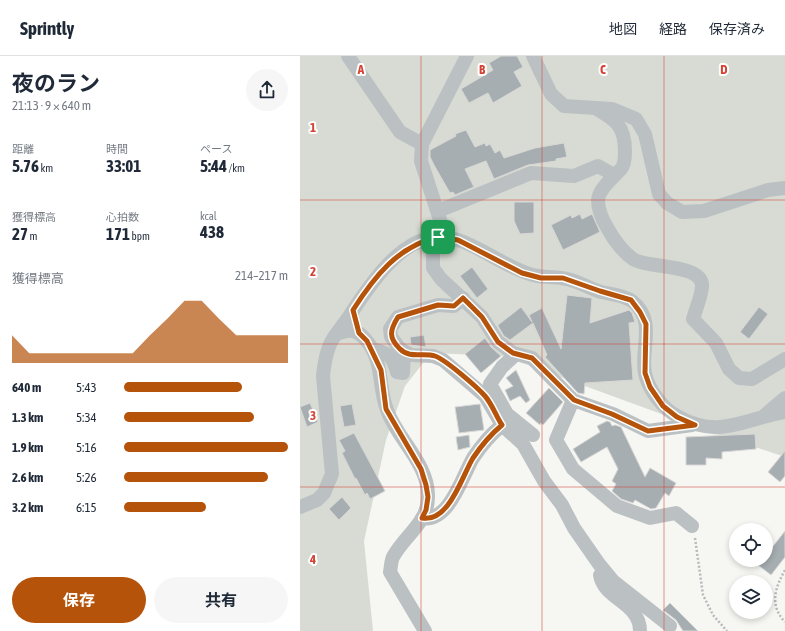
<!DOCTYPE html>
<html lang="ja">
<head>
<meta charset="utf-8">
<style>
	:root { --surface:#fff; --page:#f6f6f7; --text:#1f2937; --muted:#747a83; --line:#e0e1e3; --accent:#b45309 }
	body { margin:0; font-family:"Asap Condensed","Noto Sans JP",sans-serif; background:var(--page); color:var(--text); height:100vh; display:flex; flex-direction:column; font-size:15px; white-space:nowrap }
	* { box-sizing:border-box; margin:0 }
	p { font-size:13px; color:var(--muted) }
	.icon { flex:none; width:22px; height:22px; fill:none; stroke:currentColor; stroke-width:2; stroke-linecap:round; stroke-linejoin:round }
	.map { position:relative; flex:1; overflow:hidden }
	.details { display:flex; flex-direction:column; background:var(--surface); width:300px }
	.details>* { flex:none }
	.tools { position:absolute; left:429px; top:467px; display:grid; gap:8px }
	.tools a { display:grid; place-items:center; width:44px; height:44px; border-radius:50%; background:var(--surface); box-shadow:0 2px 6px #0003; font-size:20px }
	.pin { position:absolute; display:grid; place-items:center; width:34px; height:34px; color:#fff; margin:-17px; border-radius:8px; box-shadow:0 2px 6px #0006 }
	.round { display:grid; place-items:center; flex:none; width:42px; height:42px; border-radius:21px; background:var(--page) }
	.overview { display:flex; align-items:center; justify-content:space-between; height:68px; padding:0 12px }
	h1 { font-size:22px; font-weight:700; line-height:30px }
	.metrics { display:grid; grid-template-columns:repeat(3,1fr); gap:6px; height:68px; padding:4px 12px }
	.metrics div { display:grid; align-content:center }
	.metrics b { font-size:17px; font-weight:700 }
	.metrics small { font-size:11px; font-weight:400 }
	.metrics p { font-size:11px }
	.chart { height:112px; padding:8px 12px }
	.chart p { display:flex; justify-content:space-between }
	.chart svg { width:100%; height:72px; margin-top:4px; fill:var(--accent); opacity:.7 }
	.button { display:flex; gap:8px; margin-top:auto; padding:8px 12px }
	.button a { flex:1; height:46px; border-radius:24px; background:var(--accent); color:#fff; font-size:16px; font-weight:700; line-height:46px; text-align:center }
	.button a+a { background:var(--page); color:var(--text) }
	ul { padding:0 12px; list-style:none; font-size:13px }
	li { display:grid; grid-template-columns:64px 48px 1fr; align-items:center; height:30px }
	li i { height:10px; border-radius:5px; background:var(--accent) }
	header { display:flex; align-items:center; gap:24px; box-sizing:border-box; height:56px; padding:0 20px; background:var(--surface); border-bottom:1px solid var(--line) }
	header strong { font-size:19px }
	nav { display:flex; gap:22px; margin-inline-start:auto; font-size:14px }
	main { display:flex; flex:1; min-height:0 }
	.map>svg:first-child { display:block }
	.green { fill:#d7dbd3 }
	.building { fill:#a6aeb2; stroke:#d8d7d6 }
	.lines { fill:none; stroke-linecap:round; stroke-linejoin:round }
	.path { stroke:#b6babc; stroke-width:2.5; stroke-dasharray:2 2; stroke-linecap:butt }
	.minor { stroke:#bbc1c3; stroke-width:14 }
	.route-casing { stroke:#fff; stroke-width:8 }
	.route { stroke:#b45309; stroke-width:5 }
	.grid { fill:none; stroke:#d44335; stroke-width:1; stroke-opacity:0.55 }
	.grid-label { font-size:13px; text-anchor:middle; font-weight:bold; fill:#d44335; stroke:#fff; stroke-width:4; stroke-linejoin:round; paint-order:stroke }
</style>
</head>
<body>
<header>
<strong>Sprintly</strong>
<nav><a>地図</a><a>経路</a><a>保存済み</a></nav>
</header>
<main>
<section class="details">
<div class="overview"><div><h1>夜のラン</h1><p>21:13 · 9 × 640 m</p></div><a class="round"><svg class="icon" aria-label="share" viewBox="0 0 24 24"><path d="M12 15V3M7 8l5-5 5 5M5 13v7h14v-7"/></svg></a></div>
<div class="metrics">
<div><p>距離</p><b>5.76<small> km</small></b></div>
<div><p>時間</p><b>33:01</b></div>
<div><p>ペース</p><b>5:44<small> /km</small></b></div>
</div>
<div class="metrics">
<div><p>獲得標高</p><b>27<small> m</small></b></div>
<div><p>心拍数</p><b>171<small> bpm</small></b></div>
<div><p>kcal</p><b>438</b></div>
</div>
<div class="chart"><p><span>獲得標高</span>214–217 m</p>
<svg viewBox="0 0 160 44" preserveAspectRatio="none"><path d="M0 44V27L10 38L20 38L30 38L40 38L50 38L60 38L70 38L80 27L90 17L100 6L110 6L120 17L130 27L140 27L150 27L160 27V44z"/></svg>
</div>
<ul>
<li><b>640 m</b>5:43<i style="width:72%"></i></li>
<li><b>1.3 km</b>5:34<i style="width:79%"></i></li>
<li><b>1.9 km</b>5:16<i style="width:100%"></i></li>
<li><b>2.6 km</b>5:26<i style="width:88%"></i></li>
<li><b>3.2 km</b>6:15<i style="width:50%"></i></li>
</ul>
<div class="button"><a>保存</a><a>共有</a></div>
</section>
<div class="map">
<svg width="485" height="575" viewBox="0 0 485 575">
	<rect width="100%" height="100%" fill="#f6f6f3"/>
	<path class="green" d="M0 0H485V401L405 374 203 300 131 297 105 330 86 384 64 485 73 575H0Z"/>
	<g class="building">
		<path d="M201 0H217L223 11 214 16 222 30 193 47 188 37 169 47 161 33 193 14 189 7Z"/>
		<path d="M166 74 175 91 185 87 186 90 190 88 195 97 200 94 204 102 235 92 264 87 267 101 256 103V105L228 109 194 123 186 105 165 113 174 131 155 139 153 136 150 137 134 109 130 101V94L156 80 155 78Z"/>
		<path d="M214 146H234V177L220 178 214 165Z"/>
		<path d="M280 158 282 163 292 158 300 176 263 194 251 169 271 159 272 162Z"/>
		<path d="M172 211 188 233 177 242 160 220Z"/>
		<path d="M267 239 292 242 290 267 329 254 332 257 335 266 329 267 333 324 285 327 284 338 278 337 245 301 247 299 233 267 210 284 204 280 198 270V269L221 251 232 266 229 259 242 252 261 293Z"/>
		<path d="M459 251 468 258 449 283 440 276Z"/>
		<path d="M124 279 126 291 111 289 110 281Z"/>
		<path d="M185 282 191 291 201 300 181 317 165 298Z"/>
		<path d="M216 314 230 344 226 347 220 340 210 345 205 334 213 330 206 322Z"/>
		<path d="M249 332 263 346 243 369 241 367 240 369 226 357Z"/>
		<path d="M10 347 18 366 7 371 0 351Z"/>
		<path d="M52 348 56 369 44 371 40 350Z"/>
		<path d="M180 348 184 374 159 377 155 351Z"/>
		<path d="M307 365 310 366 312 370 315 369 321 371 345 421 350 412 376 427 369 440 365 437 356 452 351 453 335 444 333 447 321 443 312 435 316 428 312 425 318 413 307 391 281 406 273 393 300 376 297 370Z"/>
		<path d="M54 377 85 435 70 443 67 437 65 439 56 422 55 423 42 397 45 395 39 384Z"/>
		<path d="M455 378 456 393 422 396V403L406 402V409H386V381Z"/>
		<path d="M169 379 170 391 158 394 156 381Z"/>
		<path d="M485 395V420L480 426 468 416Z"/>
		<path d="M42 441 51 452 39 464 29 453Z"/>
		<path d="M485 475V501L471 519 458 509 462 504H466V499Z"/>
		<path d="M370 547 398 575H383L376 564 363 554Z"/>
	</g>
	<g class="lines">
		<g class="path">
			<path d="M395 482 403 539 413 559 427 575"/>
			<path d="M485 514C475 532 469 549 485 566"/>
		</g>
		<g class="minor">
			<path d="M48 0 100 76 122 88"/>
			<path d="M167 0 122 88 121 105 142 170 133 194V212L141 223 182 261 198 286 213 297 232 302 273 344 313 358 348 375 392 369"/>
			<path d="M233 0 251 38 264 50 312 53 336 63 345 78 359 138 367 147 382 156 404 155 468 134 485 132"/>
			<path d="M295 52C316 64 325 70 325 95 325 100 325 109 321 113 314 121 299 132 298 144 298 154 303 165 308 173 313 183 324 197 333 203 348 213 404 207 402 231 401 241 396 253 393 263L416 287 429 313 439 322 452 323 485 303"/>
			<path d="M138 155 231 117 274 120 298 110 314 119"/>
			<path d="M163 242 154 250 138 249 98 261 90 273 91 281 100 293 111 299 133 300 143 304 185 340 202 369 223 388 244 425 262 449 274 472 299 508 313 525 370 570"/>
			<path d="M37 278C50 273 57 273 66 284 84 305 78 331 87 354 97 383 129 408 128 441 128 467 104 480 93 501 91 505 91 511 90 516L125 575"/>
			<path d="M72 293C89 297 92 299 97 316L103 317 104 296"/>
			<path d="M216 298 202 311 190 328 207 358 233 379"/>
			<path d="M273 344 256 384 273 413 317 450 350 462 376 457 392 470"/>
			<path d="M465 359 485 342"/>
			<path d="M0 451 17 444 24 437 32 418 23 320C24 310 25 301 29 291 32 281 42 271 48 262 67 233 99 182 138 181 170 180 201 211 233 219 243 222 252 220 261 222 275 223 288 232 301 236 310 238 324 239 332 245 357 264 340 294 345 317 348 333 363 353 377 360 420 384 443 363 485 356"/>
			<path d="M122 462C149 467 162 421 173 402 181 390 190 379 202 369"/>
			<path d="M300 519C304 544 340 546 340 575"/>
		</g>
	</g>
	<g class="lines">
		<defs>
			<path id="route" d="M138 181 158 184 222 217 241 222H263L300 235 331 244 340 256 346 268 345 317 350 331 363 350 377 361 395 369 348 375 312 358 274 344 232 302 213 297 198 286 182 261 163 242 154 250 138 249 98 261C90 274 88 281 100 293 110 303 123 296 135 300 146 304 177 331 185 340 192 348 196 360 202 369 190 379 181 390 173 402 162 420 149 467 122 462L126 454 128 441 126 429 121 413 86 353 81 314 67 285 59 277 53 254C74 221 98 190 138 181Z"/>
		</defs>
		<use href="#route" class="route-casing"/>
		<use href="#route" class="route"/>
	</g>
	<path class="grid" d="M121 0V575M242 0V575M364 0V575M0 144H485M0 288H485M0 431H485"/>
	<g class="grid-label">
		<text x="61" y="18">A</text>
		<text x="182" y="18">B</text>
		<text x="303" y="18">C</text>
		<text x="424" y="18">D</text>
		<text x="13" y="76">1</text>
		<text x="13" y="220">2</text>
		<text x="13" y="364">3</text>
		<text x="13" y="508">4</text>
	</g>
</svg>
<div class="tools">
<a><svg class="icon" aria-label="locate" viewBox="0 0 24 24"><circle cx="12" cy="12" r="6"/><path d="M12 2v4M12 18v4M2 12h4M18 12h4"/></svg></a>
<a><svg class="icon" aria-label="layers" viewBox="0 0 24 24"><path d="M12 4l9 5-9 5-9-5zM3 14l9 5 9-5"/></svg></a>
</div>
<div class="pin" style="left:138px;top:181px;background:#1e9e55"><svg class="icon" aria-label="arrive" viewBox="0 0 24 24"><path d="M6 21V4h12l-3 4 3 4H6"/></svg></div>
</div>
</main>
</body>
</html>
